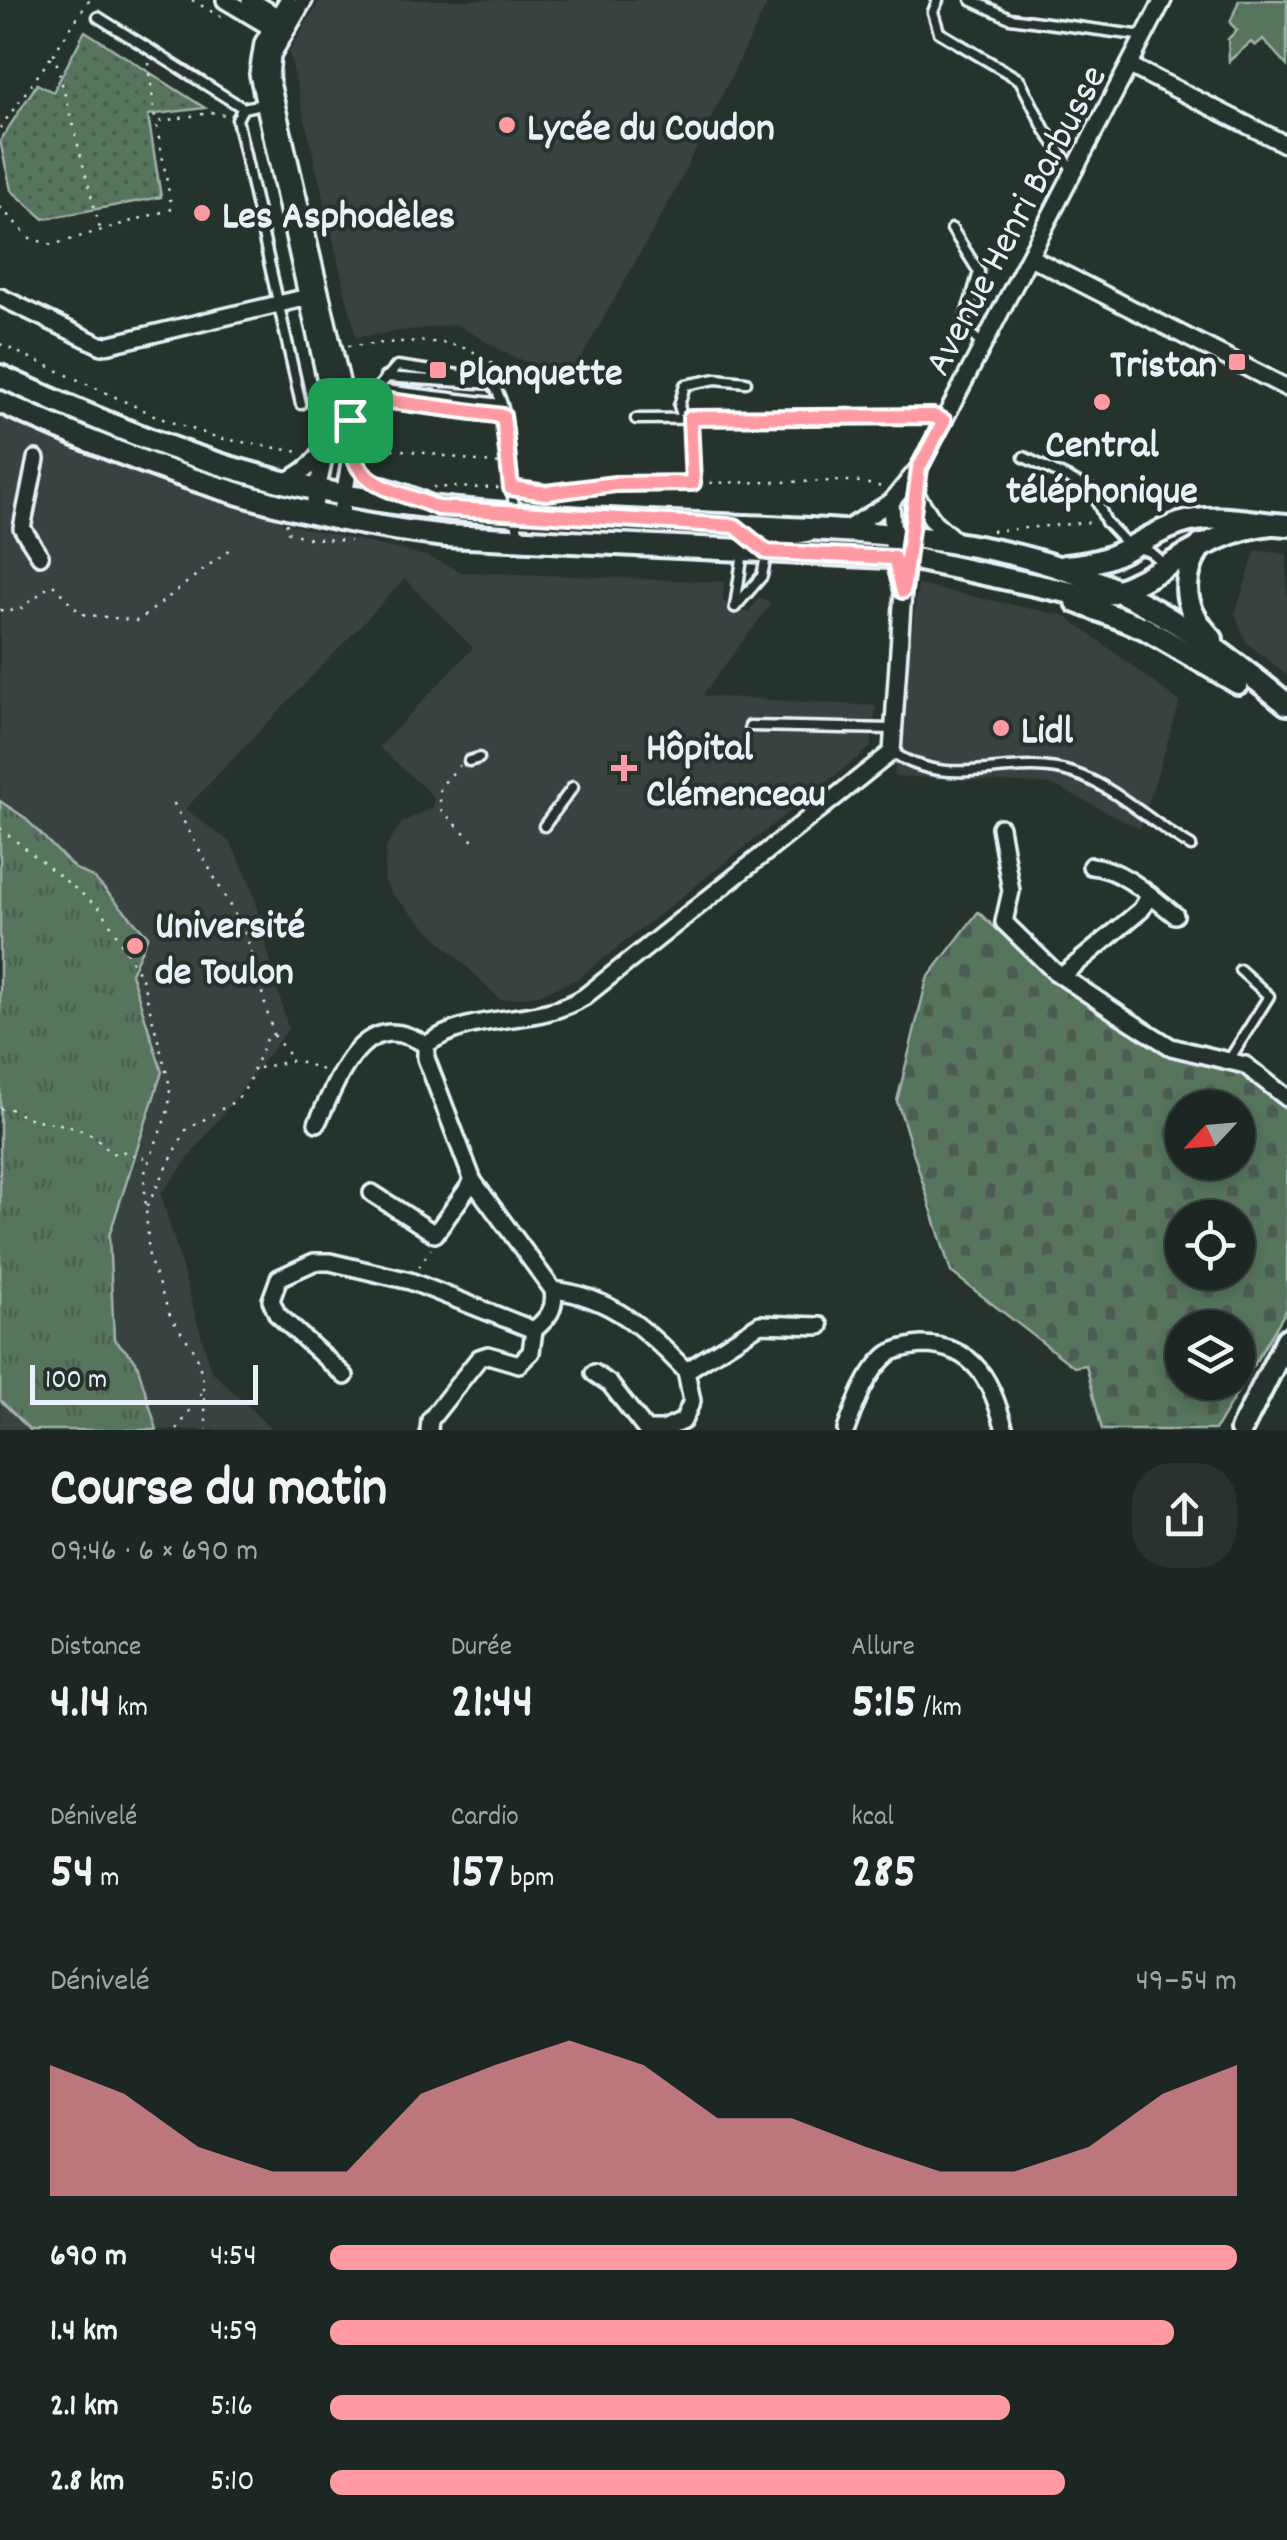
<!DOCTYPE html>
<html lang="fr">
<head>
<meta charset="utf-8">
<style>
	:root { --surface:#1c2622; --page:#29322f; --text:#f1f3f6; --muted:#a0a5a5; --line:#3a4340; --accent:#ff9aa2 }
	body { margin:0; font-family:Dekko,sans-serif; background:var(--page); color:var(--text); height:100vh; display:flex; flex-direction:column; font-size:38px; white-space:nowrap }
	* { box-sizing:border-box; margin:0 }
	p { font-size:32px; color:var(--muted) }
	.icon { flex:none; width:55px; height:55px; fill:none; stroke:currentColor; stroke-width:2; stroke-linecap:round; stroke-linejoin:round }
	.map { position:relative; height:1430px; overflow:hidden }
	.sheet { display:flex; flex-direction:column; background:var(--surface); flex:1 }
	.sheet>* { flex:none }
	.needle { width:65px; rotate:244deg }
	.buttons { position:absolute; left:1165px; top:1090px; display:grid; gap:20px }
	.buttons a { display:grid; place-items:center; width:90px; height:90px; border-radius:50%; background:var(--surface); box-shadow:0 5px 15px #0003,0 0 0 2px var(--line); font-size:50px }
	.scale { position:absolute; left:30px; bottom:25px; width:228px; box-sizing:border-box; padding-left:10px; border:5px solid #e8f1f8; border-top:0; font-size:28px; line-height:35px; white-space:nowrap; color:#e8f1f8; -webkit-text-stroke:8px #26332d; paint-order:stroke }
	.pin { position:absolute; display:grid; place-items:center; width:85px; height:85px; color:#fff; margin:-42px; border-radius:20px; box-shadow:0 5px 15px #0006 }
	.round { display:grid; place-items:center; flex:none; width:105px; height:105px; border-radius:40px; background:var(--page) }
	.headline { display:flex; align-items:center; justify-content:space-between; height:170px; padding:0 50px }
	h1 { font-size:55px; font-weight:800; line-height:75px }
	.figures { display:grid; grid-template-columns:repeat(3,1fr); gap:15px; height:170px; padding:10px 50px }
	.figures div { display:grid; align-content:center }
	.figures b { font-size:50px; font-weight:800 }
	.figures small { font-size:28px; font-weight:400 }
	.figures p { font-size:28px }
	.chart { height:280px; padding:20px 50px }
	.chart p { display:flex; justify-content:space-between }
	.chart svg { width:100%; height:180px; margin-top:10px; fill:var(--accent); opacity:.7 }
	ul { padding:0 50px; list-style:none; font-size:32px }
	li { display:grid; grid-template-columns:160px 120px 1fr; align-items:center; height:75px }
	li i { height:25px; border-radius:12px; background:var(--accent) }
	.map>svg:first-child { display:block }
	.built { fill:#394241 }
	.grass { fill:url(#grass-tufts); stroke:#a0b2aa; stroke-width:2.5 }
	.cemetery { fill:url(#cemetery-stones); stroke:#a0b2aa; stroke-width:2.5; fill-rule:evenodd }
	.park { fill:url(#park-dots); stroke:#a0b2aa; stroke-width:2.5 }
	.pitch { fill:#57745c; stroke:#a0b2aa; stroke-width:2.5 }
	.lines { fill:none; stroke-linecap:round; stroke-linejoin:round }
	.lane-casing { stroke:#e8f1f8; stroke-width:15 }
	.street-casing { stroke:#e8f1f8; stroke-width:22 }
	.secondary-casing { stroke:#e8f1f8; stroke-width:28 }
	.path { stroke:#e8f1f8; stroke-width:2.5; stroke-dasharray:2.5 8; stroke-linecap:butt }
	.lane { stroke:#26332d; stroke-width:8 }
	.street { stroke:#26332d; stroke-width:15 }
	.secondary { stroke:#26332d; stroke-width:20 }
	.route-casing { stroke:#fff; stroke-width:20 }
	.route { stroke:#ff9aa2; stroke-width:12 }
	.poi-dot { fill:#ff9aa2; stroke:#26332d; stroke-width:4 }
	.labels { text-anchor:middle; stroke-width:8; stroke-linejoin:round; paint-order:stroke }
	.poi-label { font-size:40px; font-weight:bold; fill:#e8f1f8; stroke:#26332d; text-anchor:start }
	.street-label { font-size:40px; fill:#e8f1f8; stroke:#26332d }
</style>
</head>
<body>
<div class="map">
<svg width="1287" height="1430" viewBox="0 0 1287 1430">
	<defs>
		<pattern id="grass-tufts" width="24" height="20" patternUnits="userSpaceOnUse" patternTransform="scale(2.5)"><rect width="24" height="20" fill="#57745c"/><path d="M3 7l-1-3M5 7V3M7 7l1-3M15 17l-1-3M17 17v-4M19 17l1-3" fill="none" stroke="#4e5c52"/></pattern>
		<pattern id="cemetery-stones" width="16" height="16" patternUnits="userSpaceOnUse" patternTransform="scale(2.5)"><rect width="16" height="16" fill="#57745c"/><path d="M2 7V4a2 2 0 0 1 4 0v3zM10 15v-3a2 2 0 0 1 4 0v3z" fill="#4e5c52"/></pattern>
		<pattern id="park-dots" width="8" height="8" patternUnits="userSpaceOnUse" patternTransform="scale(2.5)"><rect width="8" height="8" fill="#57745c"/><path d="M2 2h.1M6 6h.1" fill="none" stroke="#4e5c52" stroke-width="1.8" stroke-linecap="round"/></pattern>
	</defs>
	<rect width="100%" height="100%" fill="#26332d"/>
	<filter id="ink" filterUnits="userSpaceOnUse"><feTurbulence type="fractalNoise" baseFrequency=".01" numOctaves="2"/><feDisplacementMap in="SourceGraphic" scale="20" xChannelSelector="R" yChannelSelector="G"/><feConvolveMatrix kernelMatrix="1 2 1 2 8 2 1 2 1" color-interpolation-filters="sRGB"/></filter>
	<g filter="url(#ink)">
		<g class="built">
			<path d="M320 0H769L675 191 570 378 511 356 456 324 356 337 289 52Z"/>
			<path d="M0 415 291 525 426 556 462 572 724 582 723 601 748 613 760 597 771 604 703 694 705 696 876 706 871 747 579 978 539 995 501 1000 391 893 384 879 386 847 402 822 433 808 434 797 379 747 473 648 405 579 185 809 231 843 251 885 288 1029 161 1194 211 1370 272 1430H0Z"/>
			<path d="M1256 550 1287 554V675L1247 643 1235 614Z"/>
			<path d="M918 585 1066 616 1180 702 1140 829 1054 785 894 776Z"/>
		</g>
		<path class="grass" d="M0 801 24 817 74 868 94 878 148 936 131 973 162 1072 109 1236 114 1339 136 1361 157 1430H30L0 1400Z"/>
		<path class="cemetery" d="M978 912 1050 978 1170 1056 1247 1073 1287 1108V1309L1215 1430H1102L1086 1365 1074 1367 951 1272 897 1101 927 979ZM1182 1108H1238V1162H1182ZM1182 1218H1238V1272H1182ZM1182 1328H1238V1382H1182Z"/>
		<path class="park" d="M85 31 205 108 148 115 161 197 44 219 11 190 0 141 37 84 53 92Z"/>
		<path class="pitch" d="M1239 0H1287V66L1263 39 1255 46 1251 42 1229 61 1228 39 1237 30 1230 23Z"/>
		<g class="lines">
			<defs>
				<g id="lane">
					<path d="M938 0 933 12 939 32 1020 80 1045 130 1074 172"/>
					<path d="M971 0 1010 18 1144 36"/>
					<path d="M98 17 243 108"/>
					<path d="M262 104 243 108 237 119 301 404"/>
					<path d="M952 229 979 272 963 326 983 346"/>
					<path d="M385 377 494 384"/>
					<path d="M376 389 501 404"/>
					<path d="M367 398 503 416"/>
					<path d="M351 418 397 366 487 379C517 400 506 500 520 537"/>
					<path d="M683 418 679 406 685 385 716 379 746 382"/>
					<path d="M636 419 933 417 944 421"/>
					<path d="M1024 457 1092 490 1106 522 1128 545 1150 552 1164 564"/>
					<path d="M735 607 743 552C765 533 787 545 813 535"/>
					<path d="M735 607 762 576 767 552"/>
					<path d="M750 726 893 729"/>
					<path d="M892 752C952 793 1011 753 1073 773 1118 788 1150 823 1191 846"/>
					<path d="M469 761 479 758"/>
					<path d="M544 826 573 787"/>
					<path d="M1229 1060 1269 996 1240 970"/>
				</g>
				<g id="street">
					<path d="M225 0 280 33"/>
					<path d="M250 0 285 21"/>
					<path d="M304 0 272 55 270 78 350 420C353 498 374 475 430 504"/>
					<path d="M1130 66 1287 145"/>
					<path d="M1030 257 1287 388"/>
					<path d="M0 297 102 346 308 297"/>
					<path d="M36 459 22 528 40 556"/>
					<path d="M283 483C315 468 326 452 334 417L258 74 263 43 288 0"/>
					<path d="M915 493 934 522 958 543"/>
					<path d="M891 502 894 558 903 591"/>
					<path d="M312 515 325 453"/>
					<path d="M339 522 351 457"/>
					<path d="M845 530 891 502 919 468 1163 0"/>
					<path d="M1000 827 1011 891 1004 922 1054 971 1117 1013 1171 1047 1245 1065 1287 1098"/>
					<path d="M1091 866C1121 868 1152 897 1175 915"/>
					<path d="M1063 975 1141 910 1150 895"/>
					<path d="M317 1123C339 1078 362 1004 426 1045"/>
					<path d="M372 1193 435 1234 473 1181"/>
					<path d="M686 1371C648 1331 611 1296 553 1290L473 1181 426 1058V1045C473 1010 536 1027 584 997L892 752 903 591 919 468"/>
					<path d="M686 1371 760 1324 820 1326"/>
					<path d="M594 1373 610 1384 646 1430H663L683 1421 692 1401 686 1371"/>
					<path d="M345 1376 277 1314 271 1300 279 1278 314 1262H330L410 1281 534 1330C548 1318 556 1309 553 1290"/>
					<path d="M429 1430 430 1420 479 1358 488 1355 519 1364 531 1352 534 1330"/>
					<path d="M846 1430C855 1405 865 1375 886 1356 894 1349 912 1346 922 1345 977 1345 992 1384 1005 1430"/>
				</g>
				<g id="secondary">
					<path d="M0 376C131 436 249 484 394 503 511 518 630 521 748 526 871 532 1004 536 1118 591 1178 619 1235 662 1287 704"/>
					<path d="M0 402C144 468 288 519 446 536L910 558 1090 597C1149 591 1199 531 1271 524"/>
					<path d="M1201 545C1180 581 1182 608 1212 639"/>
					<path d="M1065 566C1122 562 1131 541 1179 524 1215 512 1251 523 1287 525"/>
					<path d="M1077 602 1144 628 1238 683"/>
					<path d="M1241 1430 1287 1339"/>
				</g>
			</defs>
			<use href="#lane" class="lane-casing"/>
			<use href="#street" class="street-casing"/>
			<use href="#secondary" class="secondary-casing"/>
			<g class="path">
				<path d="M89 0 54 53 100 229"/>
				<path d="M192 0 221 17"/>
				<path d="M149 63 155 120"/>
				<path d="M0 128 54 53"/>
				<path d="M0 207 30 238 52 245 172 209 156 122 215 112 227 116"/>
				<path d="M0 344 165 420 219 438 299 452"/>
				<path d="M348 346C400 343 468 328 504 377"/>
				<path d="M367 429 374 460"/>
				<path d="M690 433 694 491"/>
				<path d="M371 449C382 444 477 462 500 464"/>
				<path d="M433 487 500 488"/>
				<path d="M522 490 545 493 615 484 855 481 882 487"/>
				<path d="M287 523 285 531 308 538 350 541"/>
				<path d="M992 531 1093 522"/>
				<path d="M0 610 18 611 52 584 81 614 138 621 231 548"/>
				<path d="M460 765 440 787V809L473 841"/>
				<path d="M0 828 102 910 142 979 170 1086 169 1108 144 1175 149 1258 171 1318 195 1351 202 1375 207 1430"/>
				<path d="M274 1035 292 1060"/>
				<path d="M259 1068 296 1060 325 1071"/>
				<path d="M0 1109 8 1107C36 1131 84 1113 111 1154L121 1151 148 1159"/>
				<path d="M147 1206 186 1130 237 1100 247 1086 267 1036 273 1034 247 937 173 802"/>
				<path d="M419 1267 431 1249"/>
				<path d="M177 1430 203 1390"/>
			</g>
			<use href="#lane" class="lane"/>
			<use href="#street" class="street"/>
			<use href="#secondary" class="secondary"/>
		</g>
	</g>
	<g class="lines" filter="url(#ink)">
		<defs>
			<path id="route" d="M367 398 503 416 511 488 546 493 615 484 693 483 690 418 933 416 944 421 919 468 903 591 894 558 767 552 735 526 438 508C401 490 353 490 351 440 350 421 354 412 367 398Z"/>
		</defs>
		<use href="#route" class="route-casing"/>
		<use href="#route" class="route"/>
	</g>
	<g class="poi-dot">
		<circle cx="507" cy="125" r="10"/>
		<circle cx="202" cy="213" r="10"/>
		<rect x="1227" y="352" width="20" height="20" rx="5"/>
		<rect x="428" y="360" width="20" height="20" rx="5"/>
		<circle cx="1102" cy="402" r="10"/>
		<circle cx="1001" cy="728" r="10"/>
		<path d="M619 753h10v10h10v10h-10v10h-10v-10h-10v-10h10z"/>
		<circle cx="135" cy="946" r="10"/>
	</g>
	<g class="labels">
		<g class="poi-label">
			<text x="527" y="139">Lycée du Coudon</text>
			<text x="222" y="227">Les Asphodèles</text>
			<text x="1217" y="376" text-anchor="end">Tristan</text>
			<text x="458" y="384">Planquette</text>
			<text x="1102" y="456" text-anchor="middle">Central<tspan x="1102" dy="46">téléphonique</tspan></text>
			<text x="1021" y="742">Lidl</text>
			<text x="646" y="759">Hôpital<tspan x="646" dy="46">Clémenceau</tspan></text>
			<text x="155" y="937">Université<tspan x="155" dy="46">de Toulon</tspan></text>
		</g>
		<g class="street-label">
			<text transform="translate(1013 219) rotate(-62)" y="14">Avenue Henri Barbusse</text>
		</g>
	</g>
</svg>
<div class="buttons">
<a><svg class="needle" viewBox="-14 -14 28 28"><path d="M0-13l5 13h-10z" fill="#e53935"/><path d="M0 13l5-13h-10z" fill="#a0a5a5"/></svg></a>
<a><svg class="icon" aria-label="locate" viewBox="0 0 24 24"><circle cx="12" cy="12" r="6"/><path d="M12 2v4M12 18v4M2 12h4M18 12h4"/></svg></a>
<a><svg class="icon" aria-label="layers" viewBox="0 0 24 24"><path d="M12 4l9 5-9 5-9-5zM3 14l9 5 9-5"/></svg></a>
</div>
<div class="scale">100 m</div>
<div class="pin" style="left:350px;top:420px;background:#1e9e55"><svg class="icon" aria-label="arrive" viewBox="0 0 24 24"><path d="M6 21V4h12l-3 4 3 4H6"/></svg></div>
</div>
<section class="sheet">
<div class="headline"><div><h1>Course du matin</h1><p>09:46 · 6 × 690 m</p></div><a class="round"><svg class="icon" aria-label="share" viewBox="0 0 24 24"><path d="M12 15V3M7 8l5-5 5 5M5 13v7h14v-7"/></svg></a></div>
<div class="figures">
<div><p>Distance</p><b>4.14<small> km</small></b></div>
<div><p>Durée</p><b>21:44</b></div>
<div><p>Allure</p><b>5:15<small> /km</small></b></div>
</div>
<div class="figures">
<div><p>Dénivelé</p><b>54<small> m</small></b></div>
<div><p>Cardio</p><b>157<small> bpm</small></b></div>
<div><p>kcal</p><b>285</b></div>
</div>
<div class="chart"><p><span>Dénivelé</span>49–54 m</p>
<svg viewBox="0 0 160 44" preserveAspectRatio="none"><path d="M0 44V12L10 19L20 32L30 38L40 38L50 19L60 12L70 6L80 12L90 25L100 25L110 32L120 38L130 38L140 32L150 19L160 12V44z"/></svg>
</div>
<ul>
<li><b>690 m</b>4:54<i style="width:100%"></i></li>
<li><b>1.4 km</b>4:59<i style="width:93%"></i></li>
<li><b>2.1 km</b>5:16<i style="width:75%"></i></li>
<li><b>2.8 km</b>5:10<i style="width:81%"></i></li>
</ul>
</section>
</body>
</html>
